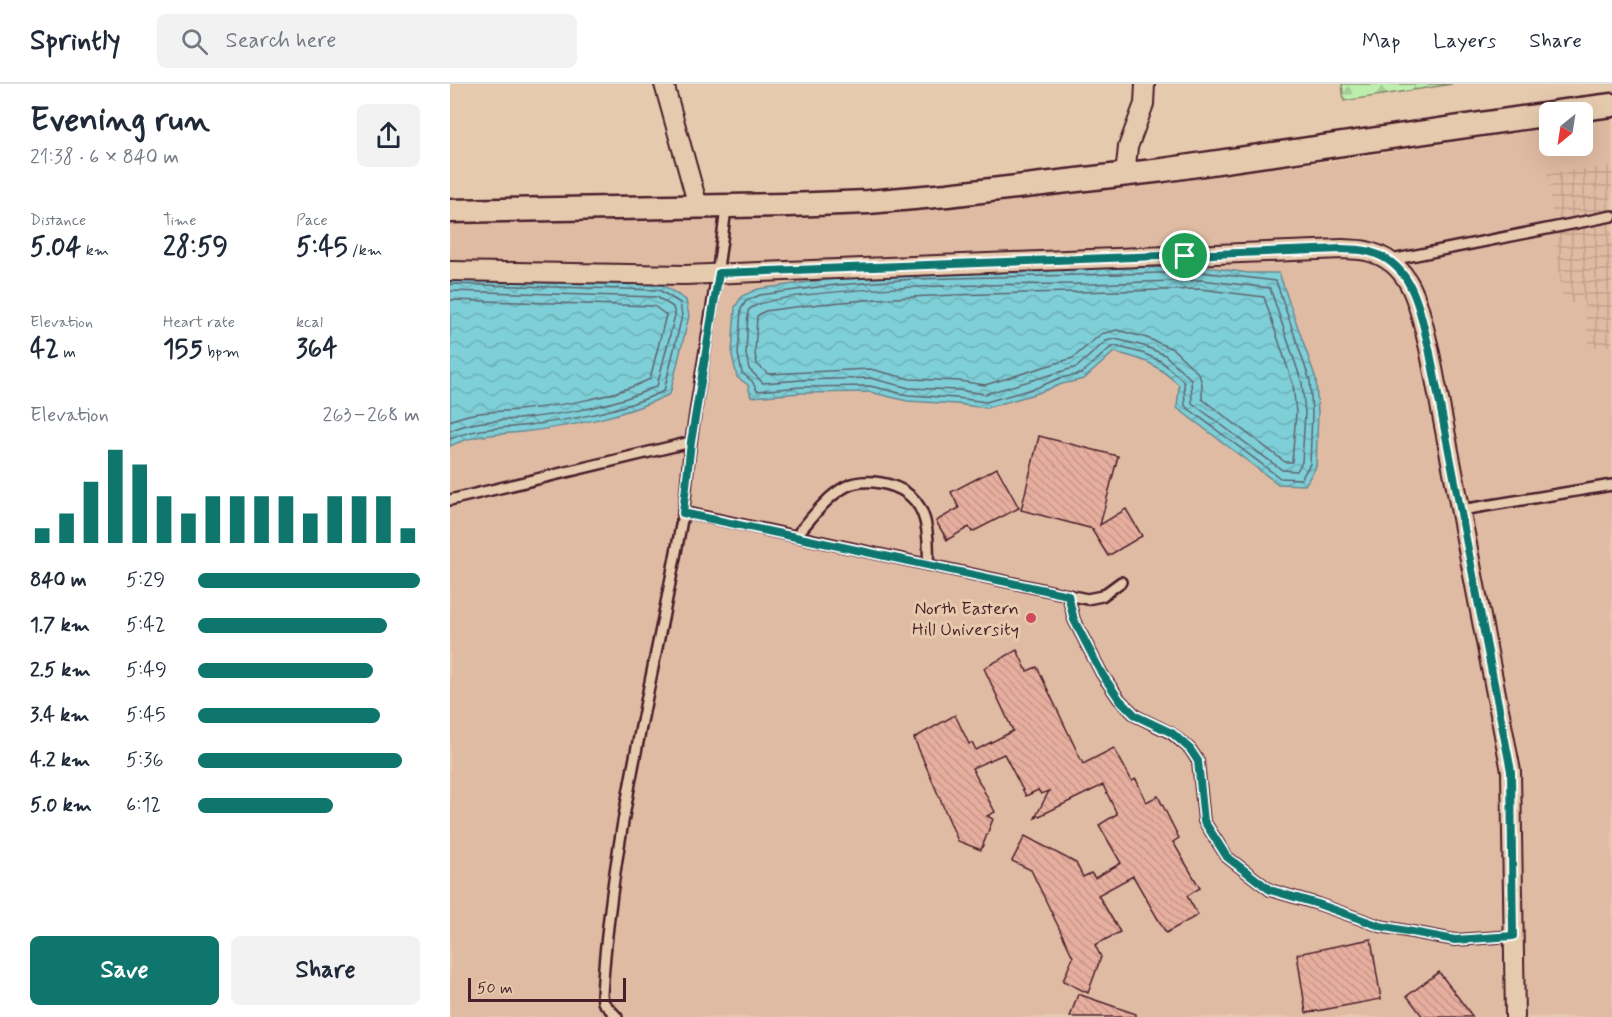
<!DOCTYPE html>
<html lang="en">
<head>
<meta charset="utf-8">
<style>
	:root { --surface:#fff; --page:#f2f2f3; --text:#1f2937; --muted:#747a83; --line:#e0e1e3; --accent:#0f766e }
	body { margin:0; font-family:Mynerve,sans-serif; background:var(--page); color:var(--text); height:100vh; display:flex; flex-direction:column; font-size:22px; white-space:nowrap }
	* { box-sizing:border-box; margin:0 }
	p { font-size:20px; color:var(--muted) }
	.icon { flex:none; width:33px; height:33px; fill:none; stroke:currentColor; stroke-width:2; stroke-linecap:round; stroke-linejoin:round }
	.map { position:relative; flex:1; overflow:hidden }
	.drawer { display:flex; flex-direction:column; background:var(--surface); width:450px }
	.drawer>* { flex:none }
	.needle { width:39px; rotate:210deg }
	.buttons { position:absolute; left:1089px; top:18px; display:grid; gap:12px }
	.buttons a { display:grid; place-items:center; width:54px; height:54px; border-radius:9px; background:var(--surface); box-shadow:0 6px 24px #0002; font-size:30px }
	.scale { position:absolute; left:18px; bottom:15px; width:158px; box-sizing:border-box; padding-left:6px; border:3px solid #4a1f2b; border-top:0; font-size:16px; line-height:21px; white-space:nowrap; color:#4a1f2b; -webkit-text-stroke:4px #e6caad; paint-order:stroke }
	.pin { position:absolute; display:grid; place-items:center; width:51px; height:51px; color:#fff; margin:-26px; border:3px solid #fff; border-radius:50%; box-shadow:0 2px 6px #0007 }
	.round { display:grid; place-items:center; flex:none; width:63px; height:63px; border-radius:9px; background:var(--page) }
	.overview { display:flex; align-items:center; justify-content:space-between; height:102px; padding:0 30px }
	h1 { font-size:33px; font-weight:700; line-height:45px }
	.metrics { display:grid; grid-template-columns:repeat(3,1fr); gap:9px; height:102px; padding:6px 30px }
	.metrics div { display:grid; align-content:center }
	.metrics b { font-size:26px; font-weight:700 }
	.metrics small { font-size:16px; font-weight:400 }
	.metrics p { font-size:16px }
	.chart { height:168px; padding:12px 30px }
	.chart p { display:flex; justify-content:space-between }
	.chart svg { width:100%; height:108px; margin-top:6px; stroke:var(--accent); stroke-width:6 }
	.action { display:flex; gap:12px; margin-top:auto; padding:12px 30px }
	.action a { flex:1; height:69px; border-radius:9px; background:var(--accent); color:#fff; font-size:24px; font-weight:700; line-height:69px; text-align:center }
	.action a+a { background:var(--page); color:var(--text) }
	ul { padding:0 30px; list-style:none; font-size:20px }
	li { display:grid; grid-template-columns:96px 72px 1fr; align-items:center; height:45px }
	li i { height:15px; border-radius:8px; background:var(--accent) }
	header { display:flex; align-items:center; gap:36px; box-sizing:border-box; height:84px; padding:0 30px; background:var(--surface); border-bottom:2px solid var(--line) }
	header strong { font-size:28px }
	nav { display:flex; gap:33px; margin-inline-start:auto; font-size:21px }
	.search { width:420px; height:54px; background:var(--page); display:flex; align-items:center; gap:15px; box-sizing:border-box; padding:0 21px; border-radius:9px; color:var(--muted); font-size:22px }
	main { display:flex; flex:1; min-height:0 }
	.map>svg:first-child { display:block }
	.built { fill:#e0bba3 }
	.industrial { fill:url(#industrial-grid) }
	.forest { fill:url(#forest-firs); stroke:#84866c; stroke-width:1.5 }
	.water { fill:url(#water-waves); stroke:#698992; stroke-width:1.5 }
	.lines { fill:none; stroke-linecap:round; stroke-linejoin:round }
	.shore { stroke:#5f6570; stroke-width:1.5 }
	.building { fill:url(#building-back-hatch); stroke:#4a1f2b; stroke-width:1.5 }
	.service-casing { stroke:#4a1f2b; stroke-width:14 }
	.minor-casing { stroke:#4a1f2b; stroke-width:22 }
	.tertiary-casing { stroke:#4a1f2b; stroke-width:27 }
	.service { stroke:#e6caad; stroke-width:9 }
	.minor { stroke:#e6caad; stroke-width:18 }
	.tertiary { stroke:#e6caad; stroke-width:22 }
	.route-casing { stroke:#fff; stroke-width:12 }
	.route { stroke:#0f766e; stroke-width:8 }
	.poi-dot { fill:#d1495b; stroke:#e6caad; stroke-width:2 }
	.labels { text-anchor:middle; stroke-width:6; stroke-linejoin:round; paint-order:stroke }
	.poi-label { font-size:18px; fill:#4a1f2b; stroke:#e6caad; text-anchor:end }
</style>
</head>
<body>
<header>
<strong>Sprintly</strong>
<div class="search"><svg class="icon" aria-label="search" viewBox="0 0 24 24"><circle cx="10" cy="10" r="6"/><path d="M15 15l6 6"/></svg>Search here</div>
<nav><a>Map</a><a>Layers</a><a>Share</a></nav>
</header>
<main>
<section class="drawer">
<div class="overview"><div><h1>Evening run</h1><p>21:38 · 6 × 840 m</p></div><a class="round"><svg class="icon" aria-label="share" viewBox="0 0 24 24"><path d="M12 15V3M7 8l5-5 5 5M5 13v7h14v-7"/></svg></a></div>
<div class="metrics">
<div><p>Distance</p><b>5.04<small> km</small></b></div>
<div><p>Time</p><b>28:59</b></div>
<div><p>Pace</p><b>5:45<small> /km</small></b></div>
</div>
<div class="metrics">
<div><p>Elevation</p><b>42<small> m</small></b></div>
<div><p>Heart rate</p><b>155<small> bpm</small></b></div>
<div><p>kcal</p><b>364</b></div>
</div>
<div class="chart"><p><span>Elevation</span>263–268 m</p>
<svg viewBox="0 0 160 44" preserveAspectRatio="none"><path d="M5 44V38M15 44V32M25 44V19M35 44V6M45 44V12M55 44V25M65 44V32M75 44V25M85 44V25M95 44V25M105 44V25M115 44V32M125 44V25M135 44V25M145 44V25M155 44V38"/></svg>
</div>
<ul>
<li><b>840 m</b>5:29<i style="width:100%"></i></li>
<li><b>1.7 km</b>5:42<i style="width:85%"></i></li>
<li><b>2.5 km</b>5:49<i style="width:79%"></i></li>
<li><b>3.4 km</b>5:45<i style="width:82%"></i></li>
<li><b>4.2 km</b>5:36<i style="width:92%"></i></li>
<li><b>5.0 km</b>6:12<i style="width:61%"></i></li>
</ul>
<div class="action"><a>Save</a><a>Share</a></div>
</section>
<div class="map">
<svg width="1162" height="933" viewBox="0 0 1162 933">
	<defs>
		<pattern id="industrial-grid" width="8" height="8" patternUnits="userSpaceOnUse" patternTransform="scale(1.5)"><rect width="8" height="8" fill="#e0bba3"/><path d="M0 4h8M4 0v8" fill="none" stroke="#c2a08c"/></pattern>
		<pattern id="forest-firs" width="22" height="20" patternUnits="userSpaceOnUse" patternTransform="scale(1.5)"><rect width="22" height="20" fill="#beeead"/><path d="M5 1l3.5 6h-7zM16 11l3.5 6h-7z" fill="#a5cc95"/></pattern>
		<pattern id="water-waves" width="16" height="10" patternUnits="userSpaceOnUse" patternTransform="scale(1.5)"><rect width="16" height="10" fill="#7ecfd7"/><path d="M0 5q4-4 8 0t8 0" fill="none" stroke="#6eb1b9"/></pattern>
		<pattern id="building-back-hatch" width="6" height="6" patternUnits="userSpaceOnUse" patternTransform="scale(1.5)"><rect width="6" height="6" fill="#e6ae9e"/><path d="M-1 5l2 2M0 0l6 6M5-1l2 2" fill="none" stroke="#c79588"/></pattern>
	</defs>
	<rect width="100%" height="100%" fill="#e6caad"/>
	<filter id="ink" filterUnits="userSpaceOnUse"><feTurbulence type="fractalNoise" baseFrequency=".0167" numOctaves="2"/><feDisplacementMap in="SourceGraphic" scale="12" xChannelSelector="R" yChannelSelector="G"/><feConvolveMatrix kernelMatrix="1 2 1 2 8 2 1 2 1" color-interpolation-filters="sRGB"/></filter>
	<g filter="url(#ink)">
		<path class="built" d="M1162 35V933H0V135L458 125 883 77 1099 44 1100 62H1132L1133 39Z"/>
		<path class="industrial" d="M1162 82V261L1139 264 1134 218 1113 220 1098 89Z"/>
		<path class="forest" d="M892 0H1002L894 17Z"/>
		<g class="water">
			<path d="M751 182 798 189H829L866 295 868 328 866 383 855 401 828 400 727 324 729 301C705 279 696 276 664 268L634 295 612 300 588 309 536 324 506 320 457 317 420 308 351 309 301 313 298 301 287 293 282 271 285 223 292 212 308 205 374 196 464 189Z"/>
			<path d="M0 194 211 200 236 216 239 232 220 310C173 333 123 342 72 348 45 351 26 350 0 362Z"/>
		</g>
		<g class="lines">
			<g class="shore">
				<path d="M751 188 826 197 860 297 862 329 860 380 851 395 830 394 735 322 734 298 711 277 692 269 665 262 660 264 631 290 610 294 586 304 536 318 507 314 458 311 420 302 351 303 307 307 302 297 292 289 288 270 291 225 296 217 310 211 375 202 464 195Z"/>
				<path d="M751 196 820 204 852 299 855 329 852 378 847 387 832 386 742 319 741 295 715 271 694 262 665 255 656 257 627 283 535 310 508 306 459 304 420 294 351 296 313 299 299 285 296 270 298 227C317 200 595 200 641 200 678 199 714 197 751 196Z"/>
				<path d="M0 200 209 206 230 219 232 232 214 307C169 328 120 336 72 342 45 345 25 344 0 355"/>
				<path d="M750 205 814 213 843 300 846 329 842 378H835L752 315V300L749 290 723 265 697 254 667 246 651 250 623 274 535 301 509 297 460 295 420 285 318 290 307 280 305 270 307 232 315 227C459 206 605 210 750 205Z"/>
				<path d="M0 207 207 213 223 223 225 231 207 302C165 322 115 330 68 335 44 337 22 337 0 347"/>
				<path d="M0 216 204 222 216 231 200 295C160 315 112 321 68 326 45 328 22 327 0 337"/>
			</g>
		</g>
		<g class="building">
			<path d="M589 352 668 372 650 441 676 425 692 452 658 472 642 446 643 445 571 426Z"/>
			<path d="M547 384 569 424 522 448 519 443 497 456 486 437 509 424 501 408Z"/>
			<path d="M567 566 577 587 587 583 633 680 664 664 682 697 686 695 696 718 708 712 729 754 723 758 750 804 737 812 748 831 716 849 683 792 648 811 670 848 645 861 651 873 638 909 613 897 623 873 581 786 562 777 575 752 626 779 633 793 641 789 645 794 671 779 649 741 667 730 653 701 585 734 599 707 591 710 588 706 576 712 554 670 522 684 545 728 537 732 543 735 531 766 508 757 464 654 505 631 519 660 522 658 526 666 563 647 534 584Z"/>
			<path d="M921 855 931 915 856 929 847 870Z"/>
			<path d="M989 888 1023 933H973L957 912Z"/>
			<path d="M628 910 686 930V933H620Z"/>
		</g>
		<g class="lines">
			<defs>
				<g id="service">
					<path d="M941 176 1162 132"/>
					<path d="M0 416 241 358"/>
					<path d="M1011 426 1162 401"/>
					<path d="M233 428 637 515 652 512 671 498"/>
					<path d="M346 452C361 435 375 414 395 403 406 397 419 397 431 399 476 407 480 442 478 481"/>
					<path d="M618 511 624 536 652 590 669 615 686 632 721 649 740 665 748 677 754 737 777 773 820 806 868 820 930 842 1005 856 1063 852"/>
					<path d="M167 933 153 918 152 910C162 747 205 590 233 430 237 406 237 382 241 358 252 279 267 202 276 124"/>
				</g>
				<g id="minor">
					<path d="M214 0 248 122"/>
					<path d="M675 91 678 63 694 20 695 0"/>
					<path d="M0 187 235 191 892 165C901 166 912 165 920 168 964 180 969 226 979 264L1061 687 1065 933"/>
				</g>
				<g id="tertiary">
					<path d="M1108 28 1162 21"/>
					<path d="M0 127 338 121 418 118 497 111 713 86 1100 30"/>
				</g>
			</defs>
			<use href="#service" class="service-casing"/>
			<use href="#minor" class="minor-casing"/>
			<use href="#tertiary" class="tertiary-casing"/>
			<use href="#service" class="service"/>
			<use href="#minor" class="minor"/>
			<use href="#tertiary" class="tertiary"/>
		</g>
	</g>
	<g class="lines" filter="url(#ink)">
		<defs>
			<path id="route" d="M892 165C901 166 912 165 920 168 964 180 969 226 979 264L1061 687 1063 852 1005 856 930 842 868 820 820 806 777 773 754 737 748 677 740 665 722 649 686 632 669 615 652 590 624 536 618 511 233 429 241 358 269 189Z"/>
		</defs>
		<use href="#route" class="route-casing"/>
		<use href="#route" class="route"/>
	</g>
	<circle class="poi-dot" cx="581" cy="534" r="6"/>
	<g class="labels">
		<g class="poi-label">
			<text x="569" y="530">North Eastern<tspan x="569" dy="21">Hill University</tspan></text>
		</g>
	</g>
</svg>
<div class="buttons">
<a><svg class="needle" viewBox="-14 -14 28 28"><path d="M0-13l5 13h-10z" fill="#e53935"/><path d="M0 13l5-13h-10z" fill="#747a83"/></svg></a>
</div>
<div class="scale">50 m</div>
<div class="pin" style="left:735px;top:172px;background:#1e9e55"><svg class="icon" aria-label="arrive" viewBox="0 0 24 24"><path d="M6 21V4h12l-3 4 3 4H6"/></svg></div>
</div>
</main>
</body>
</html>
